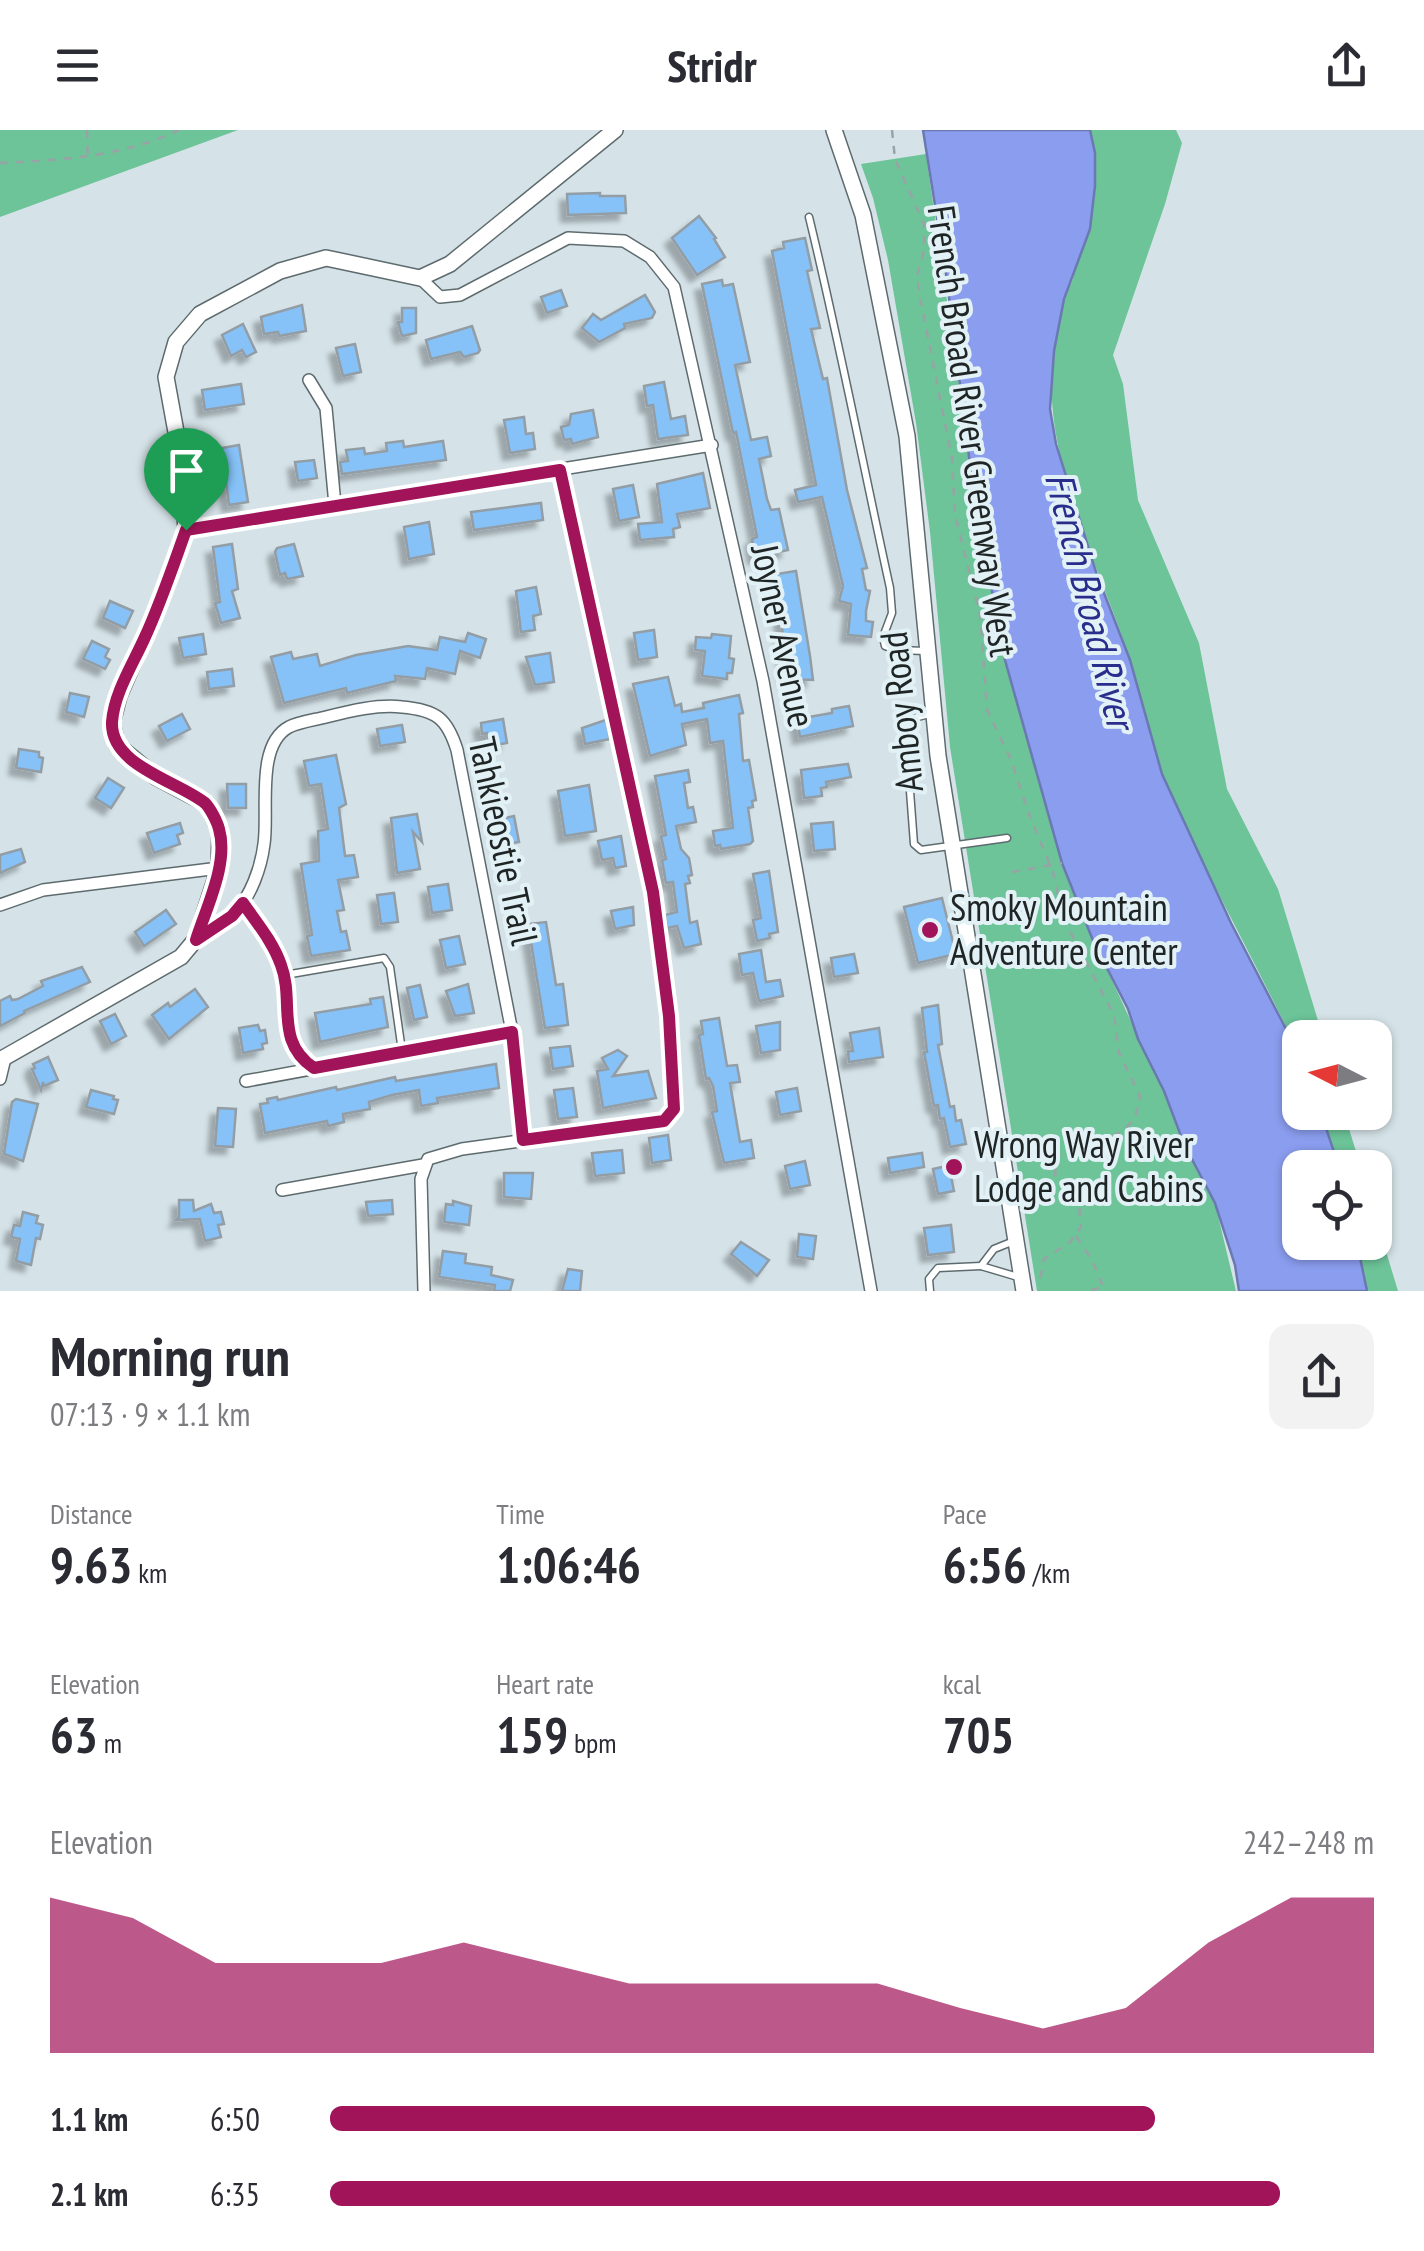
<!DOCTYPE html>
<html lang="en">
<head>
<meta charset="utf-8">
<style>
	:root { --surface:#fff; --page:#f2f2f3; --text:#2b2b33; --muted:#7c7c81; --accent:#a2145a }
	body { margin:0; font-family:"PT Sans Narrow",sans-serif; background:var(--page); color:var(--text); height:100vh; display:flex; flex-direction:column; font-size:38px; white-space:nowrap }
	* { box-sizing:border-box; margin:0 }
	p { font-size:32px; color:var(--muted) }
	.icon { flex:none; width:55px; height:55px; fill:none; stroke:currentColor; stroke-width:2; stroke-linecap:round; stroke-linejoin:round }
	.map { position:relative; height:1161px; overflow:hidden }
	.details { display:flex; flex-direction:column; background:var(--surface); flex:1 }
	.details>* { flex:none }
	.needle { width:65px; rotate:276deg }
	.buttons { position:absolute; left:1282px; top:890px; display:grid; gap:20px }
	.buttons a { display:grid; place-items:center; width:110px; height:110px; border-radius:20px; background:var(--surface); box-shadow:0 2px 8px #0004; font-size:50px }
	.pin { position:absolute; display:grid; place-items:center; width:85px; height:85px; color:#fff; margin:-102px -42px; border-radius:50% 50% 50% 0; rotate:-45deg; box-shadow:0 0 10px #0007 }
	.pin .icon { rotate:45deg }
	.round { display:grid; place-items:center; flex:none; width:105px; height:105px; border-radius:20px; background:var(--page) }
	.headline { display:flex; align-items:center; justify-content:space-between; height:170px; padding:0 50px }
	h1 { font-size:55px; font-weight:600; line-height:75px }
	.figures { display:grid; grid-template-columns:repeat(3,1fr); gap:15px; height:170px; padding:10px 50px }
	.figures div { display:grid; align-content:center }
	.figures b { font-size:50px; font-weight:600 }
	.figures small { font-size:28px; font-weight:400 }
	.figures p { font-size:28px }
	.chart { height:280px; padding:20px 50px }
	.chart p { display:flex; justify-content:space-between }
	.chart svg { width:100%; height:180px; margin-top:10px; fill:var(--accent); opacity:.7 }
	ul { padding:0 50px; list-style:none; font-size:32px }
	li { display:grid; grid-template-columns:160px 120px 1fr; align-items:center; height:75px }
	li i { height:25px; border-radius:12px; background:var(--accent) }
	header { display:flex; justify-content:space-between; align-items:center; height:130px; padding:0 50px; background:var(--surface); font-size:45px; font-weight:600 }
	.map>svg:first-child { display:block }
	.green { fill:#6dc499 }
	.water { fill:#8b9def; stroke:#6b79b2; stroke-width:2.5 }
	.building { fill:#86c2f7; stroke:#939da5; stroke-width:2.5; filter:url(#shadow) }
	.lines { fill:none; stroke-linecap:round; stroke-linejoin:round }
	.lane-casing { stroke:#5e6b6e; stroke-width:9 }
	.street-casing { stroke:#5e6b6e; stroke-width:14 }
	.secondary-casing { stroke:#5e6b6e; stroke-width:18 }
	.path { stroke:#98a3a6; stroke-width:2.5; stroke-dasharray:8 8; stroke-linecap:butt }
	.lane { stroke:#fff; stroke-width:6 }
	.street { stroke:#fff; stroke-width:11 }
	.secondary { stroke:#fff; stroke-width:15 }
	.route-casing { stroke:#fff; stroke-width:20 }
	.route { stroke:#a2145a; stroke-width:12 }
	.poi-dot { fill:#a2145a; stroke:#e2f1f5; stroke-width:4 }
	.labels { text-anchor:middle; stroke-width:8; stroke-linejoin:round; paint-order:stroke }
	.street-label { font-size:38px; fill:#1f2425; stroke:#e2f1f5 }
	.poi-label { font-size:38px; fill:#1f2425; stroke:#e2f1f5; text-anchor:start }
	.water-label { font-size:40px; font-style:italic; fill:#292d8b; stroke:#e2f1f5 }
</style>
</head>
<body>
<header><svg class="icon" aria-label="menu" viewBox="0 0 24 24"><path d="M4 6h16M4 12h16M4 18h16"/></svg>Stridr<svg class="icon" aria-label="share" viewBox="0 0 24 24"><path d="M12 15V3M7 8l5-5 5 5M5 13v7h14v-7"/></svg></header>
<div class="map">
<svg width="1424" height="1161" viewBox="0 0 1424 1161">
	<defs>
		<filter id="shadow"><feDropShadow dx="-7" dy="7" stdDeviation="2.5" flood-color="#0004"/></filter>
	</defs>
	<rect width="100%" height="100%" fill="#d5e3e8"/>
	<g class="green">
		<path d="M0 0H238L0 87Z"/>
		<path d="M1090 0H1176L1182 13 1165 74 1113 225 1123 254 1138 370 1199 513 1227 659 1278 759 1323 907 1300 908V926C1256 832 1204 742 1163 646 1147 608 1143 567 1130 529 1089 407 1014 278 1073 149Z"/>
		<path d="M926 24 969 324 1005 530 1098 820 1215 1073 1236 1161H1037L950 617 930 402 916 293 888 130 873 68 861 34Z"/>
		<path d="M1321 983H1344L1361 1037H1339Z"/>
		<path d="M1375 1085 1398 1161H1367L1357 1113 1375 1112Z"/>
	</g>
	<path class="water" d="M923 0H1090L1095 23V56L1090 99 1064 169 1054 221 1050 279 1056 314 1097 445 1130 530 1162 644 1231 793 1300 926V982L1321 983 1339 1037 1300 1038V1112L1357 1113 1367 1161H1239L1235 1135 1215 1073 1184 1014 1164 961 1138 909 1128 879 1094 813 1062 733 1005 530 974 366 946 144Z"/>
	<g class="building">
		<path d="M600 63V66H625L626 83 568 85 567 64Z"/>
		<path d="M699 86 716 108 714 109 725 127 697 145 672 108Z"/>
		<path d="M805 108 812 140 807 141 820 198 811 199 823 249 827 248 847 360 867 438 862 439 866 460 870 461 866 481V491L873 492 871 507 848 505 851 474 839 471 843 456 822 367 798 372 795 360 816 355 772 121 784 118 783 112Z"/>
		<path d="M722 150 723 156 733 154 750 232 735 235 751 310 767 307 771 326 759 329 767 369 771 380 779 379 788 420 755 427 752 409 757 407 736 302 733 303 702 154Z"/>
		<path d="M561 160 567 176 547 183 541 167Z"/>
		<path d="M645 165 655 182 652 188 624 194 625 198 599 212 582 198 593 184 601 190Z"/>
		<path d="M302 175 306 201 279 206 278 202 264 204 261 187Z"/>
		<path d="M402 178H416V203L402 206 398 192H402Z"/>
		<path d="M243 194 256 222 246 227 242 220 231 226 222 205Z"/>
		<path d="M472 196 480 220 478 223 464 227 460 222 431 229 426 210Z"/>
		<path d="M355 214 361 242 343 246 336 218Z"/>
		<path d="M664 252 671 289 685 286 688 305 658 309 653 275 647 276 644 256Z"/>
		<path d="M241 254 244 274 205 280 202 260Z"/>
		<path d="M593 280 598 307 572 314 571 309 564 310 561 297 569 295 571 284Z"/>
		<path d="M524 287 526 304 533 303 535 319 510 323 504 290Z"/>
		<path d="M403 311 404 317 443 311 446 330 342 344 340 332 348 331 346 320 364 318 365 324 387 321 386 313Z"/>
		<path d="M239 315 248 372 229 375 222 318Z"/>
		<path d="M314 330 317 348 298 351 295 332Z"/>
		<path d="M703 343 710 378 677 384 680 397 673 399 674 407 640 410 638 394 662 392 657 354Z"/>
		<path d="M633 355 639 387 619 391 613 359Z"/>
		<path d="M541 373 543 390 474 400 471 382Z"/>
		<path d="M429 392 434 424 409 429 404 397Z"/>
		<path d="M232 414 238 459 232 461 240 488 221 493 215 473 220 472 213 417Z"/>
		<path d="M294 414 303 446 287 449 285 443 280 445 275 422 277 418Z"/>
		<path d="M796 441 810 526 813 550 787 549 777 444Z"/>
		<path d="M536 457 541 484 533 486 535 500 521 502 516 461Z"/>
		<path d="M110 471 133 481 125 498 103 488Z"/>
		<path d="M654 500 657 527 638 530 634 503Z"/>
		<path d="M468 503 486 509 480 528 460 521 455 544 427 538 425 549 395 546 396 551 347 563 346 558 284 573 271 527 291 522 293 529 317 524 320 536 356 525 408 516 437 520 440 507 465 512Z"/>
		<path d="M203 504 206 524 183 528 179 508Z"/>
		<path d="M712 504 731 506 729 528 734 529 732 543H727V549L702 546 705 521 695 520 696 507 711 508Z"/>
		<path d="M92 511 109 519 105 527 110 530 105 539 83 529Z"/>
		<path d="M550 523 554 552 535 555 526 527Z"/>
		<path d="M232 539 234 556 209 559 207 542Z"/>
		<path d="M668 547 675 576 681 574 682 582 704 578 703 573 739 565 743 583 739 584 743 631 749 630 756 670 752 671 753 677 748 678 753 711 750 714 721 719 720 715 715 716 713 701 733 698 723 611 710 613 707 589 682 594 686 615 650 626 633 554Z"/>
		<path d="M70 563 89 567 84 587 66 582Z"/>
		<path d="M849 576 853 596 800 607 797 589 832 583V579Z"/>
		<path d="M182 584 190 599 167 611 159 596Z"/>
		<path d="M503 589 507 613 489 616 487 603 482 604 481 593Z"/>
		<path d="M606 590 610 609 585 614 582 598Z"/>
		<path d="M402 595 405 612 380 616 377 599Z"/>
		<path d="M19 619 39 622V627L43 628 41 642 16 638Z"/>
		<path d="M336 625 346 674 339 678 345 726 354 725 358 747 338 750 344 780 337 781 341 802 346 801 350 820 311 826 307 806 312 805 301 734 319 731 318 701 328 699 321 654 309 656 304 631Z"/>
		<path d="M848 634 851 647 826 652 827 657 821 658 822 666 804 668 801 640Z"/>
		<path d="M688 640 690 652 684 653 688 678 693 677 696 692 676 696 681 719 689 728 692 745 688 746 690 753 685 754 690 793 697 791 701 814 684 818 677 796 667 798 665 785 677 782 673 752 666 753 662 730 666 729 661 706 666 705 655 646Z"/>
		<path d="M108 648 124 658 111 678 95 668Z"/>
		<path d="M227 654H246V678H228Z"/>
		<path d="M589 655 596 701 565 706 558 661Z"/>
		<path d="M417 684 422 712 413 702 420 739 397 743 391 688Z"/>
		<path d="M514 686 519 712 501 715 496 690Z"/>
		<path d="M833 692 835 719 814 721 811 694Z"/>
		<path d="M180 693 183 703 177 705 180 714 154 723 147 703Z"/>
		<path d="M621 706 626 736 615 738 613 728 602 730 598 711Z"/>
		<path d="M21 719 25 732 0 743V725Z"/>
		<path d="M769 741 778 802 769 804 770 808 757 811 753 790 761 788 753 744Z"/>
		<path d="M448 754 452 780 432 783 428 757Z"/>
		<path d="M394 763 398 792 381 794 377 765Z"/>
		<path d="M942 768 956 824 918 833 904 777Z"/>
		<path d="M633 777 634 795 615 799 611 781Z"/>
		<path d="M166 780 176 794 144 816 135 802Z"/>
		<path d="M546 792 556 855 563 854 568 895 545 898 528 794Z"/>
		<path d="M459 806 465 834 446 838 440 810Z"/>
		<path d="M761 820 766 852 780 850 783 866 759 871 753 843 742 845 739 824Z"/>
		<path d="M854 824 858 843 834 847 831 828Z"/>
		<path d="M82 837 90 852 24 881 25 883 0 896V871L10 866 12 870 18 869 43 856 41 851Z"/>
		<path d="M468 854 474 883 455 886 446 861Z"/>
		<path d="M420 855 427 887 414 890 407 858Z"/>
		<path d="M195 859 208 877 169 909 152 885 168 873 170 877Z"/>
		<path d="M383 867 388 897 320 912 315 883 371 874 370 869Z"/>
		<path d="M938 875 942 914 938 915 950 977 954 976 956 991 961 990 966 1014 950 1017 944 988 940 989 938 975 934 976 924 922H927L922 878Z"/>
		<path d="M115 884 126 906 111 914 100 891Z"/>
		<path d="M719 888 727 936 737 935 740 952 730 953 740 1012 751 1010 754 1028 724 1033 712 982 717 981 713 956 709 948 706 949 699 905 703 904 701 891Z"/>
		<path d="M780 892V920L761 923 756 896Z"/>
		<path d="M258 895 260 901 265 900 267 913 262 914 263 919 243 923 239 898Z"/>
		<path d="M879 898 883 927 849 932 848 921H853L850 903Z"/>
		<path d="M570 916 573 936 553 939 550 918Z"/>
		<path d="M618 920 627 926 613 946 648 941 656 968 603 978 597 941 608 939 602 928Z"/>
		<path d="M48 927 58 950 44 956 43 952 41 960 32 939 35 938 33 934Z"/>
		<path d="M496 934 499 958 437 968 438 973 421 976 419 960 392 965 369 972 370 979 343 984 344 992 328 996 327 991 265 1003 260 974 268 973 267 969 277 967 278 970 336 957 337 960 395 947 396 951Z"/>
		<path d="M573 958 577 987 558 989 554 960Z"/>
		<path d="M797 958 801 981 780 985 776 962Z"/>
		<path d="M91 960 114 966 113 969 118 970 114 984 86 977Z"/>
		<path d="M16 969 38 974 23 1031 4 1024 12 972Z"/>
		<path d="M218 978 236 979 233 1017 215 1016Z"/>
		<path d="M668 1005 671 1030 652 1033 649 1008Z"/>
		<path d="M622 1020 624 1043 595 1046 592 1023Z"/>
		<path d="M922 1023 924 1037 890 1043 888 1028Z"/>
		<path d="M805 1031 810 1055 790 1059 785 1036Z"/>
		<path d="M956 1034 958 1045 951 1046 954 1061 938 1064 933 1039Z"/>
		<path d="M504 1043H533L531 1069 504 1067Z"/>
		<path d="M179 1070H193L194 1081 211 1074 214 1083 221 1082 224 1094 218 1095 221 1107 205 1111 200 1089 176 1090 179 1087Z"/>
		<path d="M392 1070 393 1084 368 1086 366 1072Z"/>
		<path d="M453 1071 471 1076 469 1095 444 1092 446 1074 453 1075Z"/>
		<path d="M23 1082 38 1086 36 1093 43 1095 40 1109 36 1108 31 1135 16 1131 20 1109 11 1107 14 1095 20 1096Z"/>
		<path d="M951 1095 954 1122 928 1125 924 1098Z"/>
		<path d="M799 1104 816 1106 813 1129 797 1127Z"/>
		<path d="M741 1112 769 1130 757 1146 731 1124Z"/>
		<path d="M443 1121 466 1124 465 1133 492 1137 491 1145 513 1150 510 1161H494L495 1155 439 1147Z"/>
		<path d="M568 1139 582 1141 580 1161H562Z"/>
	</g>
	<g class="lines">
		<defs>
			<g id="lane">
				<path d="M809 87C839 210 863 335 890 458L892 483 883 507 885 516 896 520 926 521"/>
				<path d="M933 583 914 588 905 595 914 714 921 720 1007 708"/>
				<path d="M285 845 384 828 390 837 402 921"/>
				<path d="M1014 1111 994 1119 981 1136 1018 1147"/>
				<path d="M930 1161 929 1149 938 1138 981 1136"/>
			</g>
			<g id="street">
				<path d="M420 148 440 167 460 165 568 108 624 111 650 127 674 157 763 551 871 1161"/>
				<path d="M309 250 326 278 335 375"/>
				<path d="M186 399 712 315"/>
				<path d="M243 773C257 793 273 812 281 835 295 872 274 911 314 938"/>
				<path d="M0 775 43 760 219 738"/>
				<path d="M196 809C209 802 224 795 234 784 251 766 261 738 264 714 269 682 255 615 289 597 299 592 314 590 326 587 350 581 378 574 402 577 436 580 447 588 457 620L512 902 523 1011"/>
				<path d="M0 949 5 928"/>
				<path d="M246 951 512 902"/>
				<path d="M282 1060 423 1035"/>
				<path d="M424 1161 421 1049 428 1029 462 1019 664 991 675 979 669 886 653 762 560 340"/>
			</g>
			<g id="secondary">
				<path d="M834 0 863 85 907 306 938 626 1024 1161"/>
				<path d="M0 930 181 827 196 809 219 738 220 701 207 674 156 647 117 615 112 593 119 566 166 457 186 399 180 324 166 247 176 212 200 184 280 141 326 128 420 148 450 134 615 0"/>
			</g>
		</defs>
		<use href="#lane" class="lane-casing"/>
		<use href="#street" class="street-casing"/>
		<use href="#secondary" class="secondary-casing"/>
		<g class="path">
			<path d="M87 0 88 27"/>
			<path d="M892 0 895 29 924 94V121L917 146 919 162 952 329 955 385 980 485 987 580 1011 630 1027 679 1053 742 1063 788 1114 885 1119 923 1140 966 1135 988 1124 1000 1111 1007 1067 1018 1057 1028 1055 1045 1079 1074 1081 1097 1070 1112 1044 1129 1039 1155"/>
			<path d="M0 33C62 30 122 27 179 0"/>
			<path d="M1012 742 1062 733"/>
			<path d="M1076 1106 1092 1130 1105 1161"/>
			<path d="M1091 1160 1104 1157"/>
		</g>
		<use href="#lane" class="lane"/>
		<use href="#street" class="street"/>
		<use href="#secondary" class="secondary"/>
	</g>
	<g class="lines">
		<defs>
			<path id="route" d="M560 340 653 762 669 886 674 979 664 991 523 1010 512 902 314 938C274 911 295 872 281 835 273 812 257 793 243 773L232 786 196 810C206 778 229 733 219 699 217 691 210 678 205 673 178 651 110 636 112 592 114 563 134 532 145 507 161 472 173 436 186 400Z"/>
		</defs>
		<use href="#route" class="route-casing"/>
		<use href="#route" class="route"/>
	</g>
	<g class="poi-dot">
		<circle cx="930" cy="800" r="10"/>
		<circle cx="954" cy="1037" r="10"/>
	</g>
	<g class="labels">
		<g class="street-label">
			<text transform="translate(972 301) rotate(82)" y="13">French Broad River Greenway West</text>
			<text transform="translate(783 506) rotate(78)" y="13">Joyner Avenue</text>
			<text transform="translate(902 582) rotate(-96)" y="13">Amboy Road</text>
			<text transform="translate(503 711) rotate(78)" y="13">Tahkieostie Trail</text>
		</g>
		<g class="poi-label">
			<text x="950" y="791">Smoky Mountain<tspan x="950" dy="44">Adventure Center</tspan></text>
			<text x="974" y="1028">Wrong Way River<tspan x="974" dy="44">Lodge and Cabins</tspan></text>
		</g>
		<g class="water-label">
			<text transform="translate(1090 470) rotate(76)" y="14">French Broad River</text>
		</g>
	</g>
</svg>
<div class="buttons">
<a><svg class="needle" viewBox="-14 -14 28 28"><path d="M0-13l5 13h-10z" fill="#e53935"/><path d="M0 13l5-13h-10z" fill="#7c7c81"/></svg></a>
<a><svg class="icon" aria-label="locate" viewBox="0 0 24 24"><circle cx="12" cy="12" r="6"/><path d="M12 2v4M12 18v4M2 12h4M18 12h4"/></svg></a>
</div>
<div class="pin" style="left:186px;top:400px;background:#1e9e55"><svg class="icon" aria-label="arrive" viewBox="0 0 24 24"><path d="M6 21V4h12l-3 4 3 4H6"/></svg></div>
</div>
<section class="details">
<div class="headline"><div><h1>Morning run</h1><p>07:13 · 9 × 1.1 km</p></div><a class="round"><svg class="icon" aria-label="share" viewBox="0 0 24 24"><path d="M12 15V3M7 8l5-5 5 5M5 13v7h14v-7"/></svg></a></div>
<div class="figures">
<div><p>Distance</p><b>9.63<small> km</small></b></div>
<div><p>Time</p><b>1:06:46</b></div>
<div><p>Pace</p><b>6:56<small> /km</small></b></div>
</div>
<div class="figures">
<div><p>Elevation</p><b>63<small> m</small></b></div>
<div><p>Heart rate</p><b>159<small> bpm</small></b></div>
<div><p>kcal</p><b>705</b></div>
</div>
<div class="chart"><p><span>Elevation</span>242–248 m</p>
<svg viewBox="0 0 160 44" preserveAspectRatio="none"><path d="M0 44V6L10 11L20 22L30 22L40 22L50 17L60 22L70 27L80 27L90 27L100 27L110 33L120 38L130 33L140 17L150 6L160 6V44z"/></svg>
</div>
<ul>
<li><b>1.1 km</b>6:50<i style="width:79%"></i></li>
<li><b>2.1 km</b>6:35<i style="width:91%"></i></li>
</ul>
</section>
</body>
</html>
